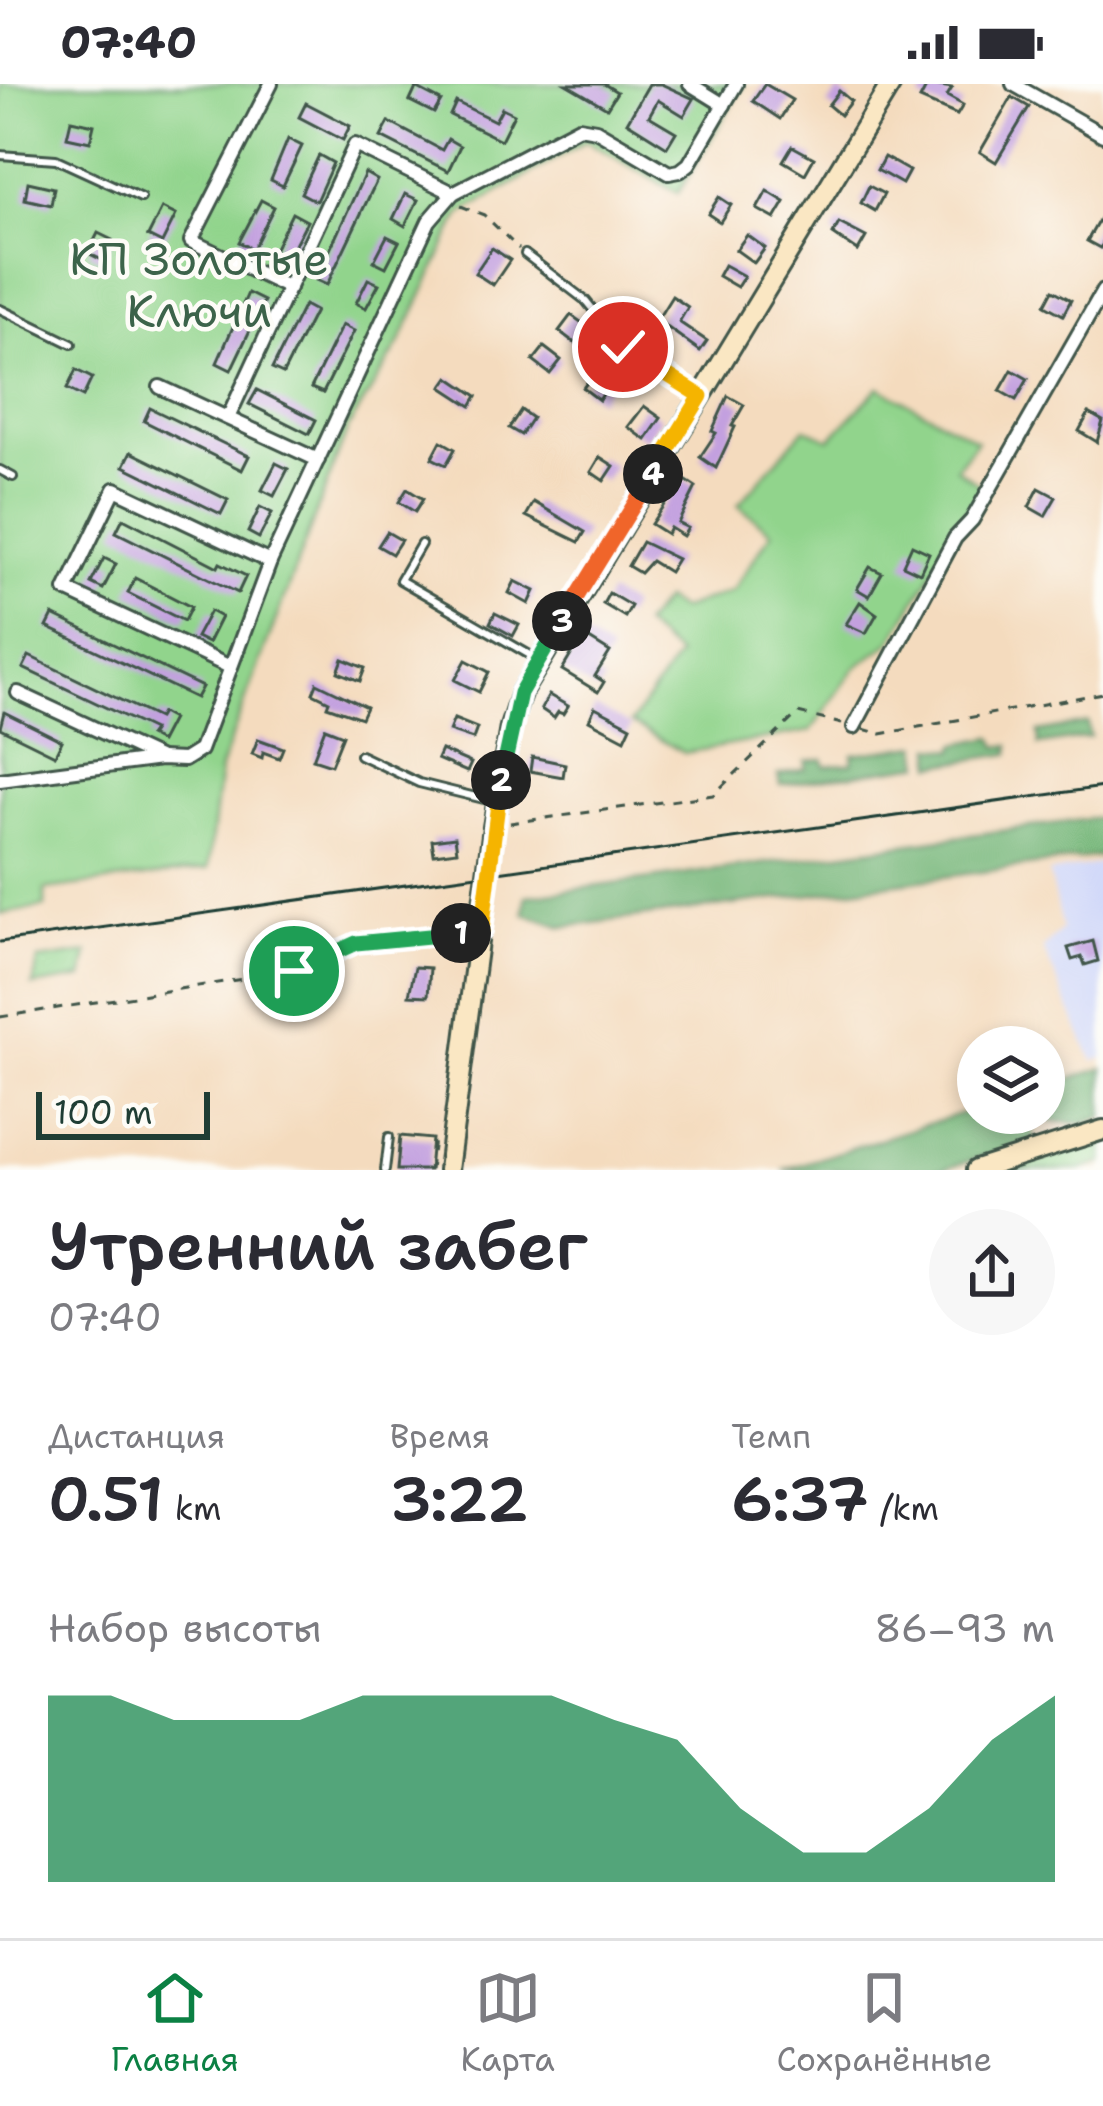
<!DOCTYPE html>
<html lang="ru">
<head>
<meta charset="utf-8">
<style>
	:root { --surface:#fff; --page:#f7f7f7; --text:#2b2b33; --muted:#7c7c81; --line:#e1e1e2; --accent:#0b8043 }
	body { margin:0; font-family:"Shantell Sans",sans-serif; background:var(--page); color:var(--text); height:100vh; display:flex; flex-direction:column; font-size:45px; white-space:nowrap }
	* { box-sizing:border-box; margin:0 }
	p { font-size:39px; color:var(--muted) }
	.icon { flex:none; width:66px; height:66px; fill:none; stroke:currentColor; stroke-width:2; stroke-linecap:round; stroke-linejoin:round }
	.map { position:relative; height:1086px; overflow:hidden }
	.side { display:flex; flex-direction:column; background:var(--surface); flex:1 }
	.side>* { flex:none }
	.controls { position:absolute; left:957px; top:942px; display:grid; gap:24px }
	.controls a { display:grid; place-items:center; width:108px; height:108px; border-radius:50%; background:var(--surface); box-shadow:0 6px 18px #0003; font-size:60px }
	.scale { position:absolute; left:36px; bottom:30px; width:174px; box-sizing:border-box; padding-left:12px; border:6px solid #1f3d34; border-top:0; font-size:33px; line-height:42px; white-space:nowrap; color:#1f3d34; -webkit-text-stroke:9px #fdfcf7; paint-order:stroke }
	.pin { position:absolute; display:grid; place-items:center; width:102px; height:102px; color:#fff; margin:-51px; border:6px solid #fff; border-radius:50%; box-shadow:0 3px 12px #0007 }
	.km { position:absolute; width:60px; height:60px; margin:-30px; border-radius:50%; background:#222; color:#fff; font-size:33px; line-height:60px; text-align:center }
	.round { display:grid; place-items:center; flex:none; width:126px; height:126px; border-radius:63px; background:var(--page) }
	.headline { display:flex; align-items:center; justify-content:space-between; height:204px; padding:0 48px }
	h1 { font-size:66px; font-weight:600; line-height:90px }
	.stats { display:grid; grid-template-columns:repeat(3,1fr); gap:18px; height:204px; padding:12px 48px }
	.stats div { display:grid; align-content:center }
	.stats b { font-size:60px; font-weight:600 }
	.stats small { font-size:33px; font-weight:400 }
	.stats p { font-size:33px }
	.chart { height:336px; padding:24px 48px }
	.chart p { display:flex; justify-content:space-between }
	.chart svg { width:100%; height:216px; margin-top:12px; fill:var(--accent); opacity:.7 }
	.status { display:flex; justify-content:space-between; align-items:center; height:84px; padding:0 60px; background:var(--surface); direction:ltr }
	.status svg { height:33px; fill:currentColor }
	.menu { display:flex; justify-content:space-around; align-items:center; height:168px; border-top:3px solid var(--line); background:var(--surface); font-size:33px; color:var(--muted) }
	.menu a { display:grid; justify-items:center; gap:6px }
	.menu .current { color:var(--accent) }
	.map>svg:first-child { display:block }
	.built { fill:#d2d9f9 }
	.green { fill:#91d48c; stroke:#588860; stroke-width:3 }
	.forest { fill:#74b678; stroke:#4a7a56; stroke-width:3 }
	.building { fill:#c3a0df }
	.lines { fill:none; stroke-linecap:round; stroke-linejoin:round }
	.lane-casing { stroke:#3f5549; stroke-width:12 }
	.street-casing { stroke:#3f5549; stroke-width:18 }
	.secondary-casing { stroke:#3f5549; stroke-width:24 }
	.path { stroke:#3f5549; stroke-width:3; stroke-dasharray:9 9; stroke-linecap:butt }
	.lane { stroke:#fff; stroke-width:6 }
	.street { stroke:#fff; stroke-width:12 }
	.secondary { stroke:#fae7c3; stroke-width:18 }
	.rail { stroke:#1f3d34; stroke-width:3 }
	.split-1-casing { stroke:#fff; stroke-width:24 }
	.split-2-casing { stroke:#fff; stroke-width:24 }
	.split-3-casing { stroke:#fff; stroke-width:24 }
	.split-4-casing { stroke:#fff; stroke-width:24 }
	.split-5-casing { stroke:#fff; stroke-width:24 }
	.split-1 { stroke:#22a559; stroke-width:15 }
	.split-2 { stroke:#f5b400; stroke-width:15 }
	.split-3 { stroke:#22a559; stroke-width:15 }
	.split-4 { stroke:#f0652b; stroke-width:15 }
	.split-5 { stroke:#f5b400; stroke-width:15 }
	.labels { text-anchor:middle; stroke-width:9; stroke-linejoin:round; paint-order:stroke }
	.park-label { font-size:45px; fill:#3c634a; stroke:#fdfcf7 }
</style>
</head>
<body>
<div class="status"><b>07:40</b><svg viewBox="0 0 49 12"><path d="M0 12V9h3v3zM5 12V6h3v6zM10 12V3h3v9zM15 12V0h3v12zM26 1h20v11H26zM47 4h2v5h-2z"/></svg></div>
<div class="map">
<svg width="1103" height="1086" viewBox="0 0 1103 1086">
	<rect width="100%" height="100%" fill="#fdfcf7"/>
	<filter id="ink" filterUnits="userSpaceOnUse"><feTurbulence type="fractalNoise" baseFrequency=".00833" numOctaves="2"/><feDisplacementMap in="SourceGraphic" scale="24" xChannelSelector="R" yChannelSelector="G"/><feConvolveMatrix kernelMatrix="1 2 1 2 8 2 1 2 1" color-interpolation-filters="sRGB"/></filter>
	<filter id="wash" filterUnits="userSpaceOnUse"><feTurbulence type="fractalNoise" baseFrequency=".004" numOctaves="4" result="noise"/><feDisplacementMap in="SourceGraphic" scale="48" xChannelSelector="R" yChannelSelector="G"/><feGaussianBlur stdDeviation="2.7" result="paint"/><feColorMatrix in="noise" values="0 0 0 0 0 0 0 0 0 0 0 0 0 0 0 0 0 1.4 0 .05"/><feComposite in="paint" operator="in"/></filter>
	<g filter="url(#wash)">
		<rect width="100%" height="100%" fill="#f4dbbe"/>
		<path class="built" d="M1103 779V974L1093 977 1043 865 1062 845 1049 789Z"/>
		<g class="green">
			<path d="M0 0H744L678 109 586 57 460 131 399 260 348 344 220 684 208 785 45 806V823L0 830Z"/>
			<path d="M879 303 977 356 956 384 983 403 891 558 855 584 811 647 684 669 631 639 678 572 643 542 664 516 680 526 732 507 772 448 738 421 805 344 830 355Z"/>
			<path d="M88 869 83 894 33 902 38 876Z"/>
			<path d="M1103 1057V1079L1079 1086H1011Z"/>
		</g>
		<g class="forest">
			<path d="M1088 639 1090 653 1039 661 1038 648Z"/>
			<path d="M993 653 998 663 1010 661 1009 670 934 681 933 663 955 666 957 660Z"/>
			<path d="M919 661 922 680 780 701 778 691 806 685V677L823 675 825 682 852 679 853 670Z"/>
			<path d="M1103 733V772L563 843 525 830 526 812Z"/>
			<path d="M1103 984V1033L1083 1040 1039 1036 1033 1043 1034 1057 941 1086H783L978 1024V1029H1044V1003Z"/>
		</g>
		<g id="blocks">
			<g class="building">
				<path d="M566 0H604L617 8 607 24Z"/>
				<path d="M649 0H661L694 15 684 32 658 16 649 32 676 48 667 63 627 38Z"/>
				<path d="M765 0 792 16 780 35 753 17Z"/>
				<path d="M928 0 952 4 947 12 963 21 957 31 920 15Z"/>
				<path d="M416 4 441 17 434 29 410 17Z"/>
				<path d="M839 7 851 17 840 31 828 21Z"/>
				<path d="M1012 13 1029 23 996 78 980 68Z"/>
				<path d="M456 18 495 37 502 24 514 30 501 56 450 31Z"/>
				<path d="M306 19 350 42 343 56 299 33Z"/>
				<path d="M71 36 94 41 90 58 67 53Z"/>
				<path d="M389 38 442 66 448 55 460 62 448 87 381 53Z"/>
				<path d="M288 55 302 62 283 102 271 96Z"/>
				<path d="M792 62 814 74 805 90 783 77Z"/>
				<path d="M319 71 333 79 316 117 301 109Z"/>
				<path d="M884 73 909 87 902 100 877 86Z"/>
				<path d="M365 89 377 96 327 201 316 196Z"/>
				<path d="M28 98 54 104 51 121 25 115Z"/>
				<path d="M869 102 884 110 875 127 861 119Z"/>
				<path d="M767 107 785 118 775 135 757 125Z"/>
				<path d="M405 110 418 116 405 142 393 135Z"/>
				<path d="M719 113 731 121 720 138 708 130Z"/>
				<path d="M261 116 274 123 253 165 239 158Z"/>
				<path d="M162 124 176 131 162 159 148 152Z"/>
				<path d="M292 129 307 137 285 179 271 172Z"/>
				<path d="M1103 129V160L1100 164 1087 157Z"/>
				<path d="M839 139 866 153 858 167 833 150Z"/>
				<path d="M98 149 112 156 102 176 88 169Z"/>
				<path d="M747 151 765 164 754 179 736 166Z"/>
				<path d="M387 152 399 158 386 183 374 177Z"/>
				<path d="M492 164 510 176 493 201 475 189Z"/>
				<path d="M724 181 744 192 737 203 718 192Z"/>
				<path d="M368 195 379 200 366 224 356 219Z"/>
				<path d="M1053 206 1071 216 1063 231 1045 221Z"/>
				<path d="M248 209 264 217 231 286 217 279Z"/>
				<path d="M672 212 688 223 679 238 707 257 700 267 657 236Z"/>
				<path d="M304 221 315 227 283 290 272 285Z"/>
				<path d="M571 231 588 243 576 260 559 247Z"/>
				<path d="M342 241 354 247 323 309 311 304Z"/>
				<path d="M544 263 561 276 550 290 533 277Z"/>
				<path d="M599 282 615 293 599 316 583 304Z"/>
				<path d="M76 286 92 294 83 313 67 305Z"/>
				<path d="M1012 286 1028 295 1016 316 1000 307Z"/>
				<path d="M449 293 477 312 471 322 442 303Z"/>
				<path d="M257 306 316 336 309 350 249 320Z"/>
				<path d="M728 312 744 321 732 342 735 343 716 384 700 373 716 349 712 347Z"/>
				<path d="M644 322 661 334 646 356 628 343Z"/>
				<path d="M150 324 249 372 242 386 144 337Z"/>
				<path d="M521 326 532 334 521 351 509 344Z"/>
				<path d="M1089 329 1103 337 1097 358 1079 347Z"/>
				<path d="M441 357 455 365 446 381 432 374Z"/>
				<path d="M131 368 228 416 221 430 124 382Z"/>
				<path d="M600 373 614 382 604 397 591 388Z"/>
				<path d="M276 379 288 385 274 412 262 406Z"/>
				<path d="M682 394 696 403 678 439 688 444 683 452 670 444 667 450 651 440Z"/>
				<path d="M1039 404 1056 413 1045 432 1029 423Z"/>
				<path d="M407 405 423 415 415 428 399 418Z"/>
				<path d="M534 418 585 448 579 458 526 432Z"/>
				<path d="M260 423 272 429 259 454 248 448Z"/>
				<path d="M123 434 218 483 220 479 246 492 238 509 116 448Z"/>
				<path d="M387 448 401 456 392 470 378 462Z"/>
				<path d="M642 458 677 475 669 488 651 477 640 489 628 482Z"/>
				<path d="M912 461 929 469 920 489 903 481Z"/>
				<path d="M104 474 116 480 103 505 91 499Z"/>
				<path d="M870 483 882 489 869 512 857 505Z"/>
				<path d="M135 494 191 523 184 537 128 509Z"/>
				<path d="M515 497 535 507 529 520 509 509Z"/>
				<path d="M609 509 631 522 625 533 603 520Z"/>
				<path d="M860 518 877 530 866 549 846 540Z"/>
				<path d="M210 527 221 533 208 559 196 553Z"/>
				<path d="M495 529 519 541 513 552 490 539Z"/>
				<path d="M53 531 202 603 196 614 47 543Z"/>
				<path d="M583 551 610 568 595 592 604 598 598 608 562 586Z"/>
				<path d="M29 572 158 634 161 629 172 635 160 658 149 652 153 646 23 584Z"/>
				<path d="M343 575 365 584 360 597 338 588Z"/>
				<path d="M466 576 489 588 479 608 455 596Z"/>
				<path d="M317 599 366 623 361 634 327 622 329 617 313 609Z"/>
				<path d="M549 611 568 622 563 630 558 628 554 634 541 625Z"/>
				<path d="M595 623 631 642 625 655 589 636Z"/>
				<path d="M4 628 62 657 55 671 0 644Z"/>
				<path d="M454 635 477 644 473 655 449 647Z"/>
				<path d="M325 644 343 651 331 681 313 675Z"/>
				<path d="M258 655 283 664 279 674 263 668 262 674 252 670Z"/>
				<path d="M441 666 471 679 467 688 437 675Z"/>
				<path d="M532 673 565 680 563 693 530 687Z"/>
				<path d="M455 753 457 767 434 770 432 756Z"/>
				<path d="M1093 857 1098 877 1085 881 1082 873 1072 876 1068 864Z"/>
				<path d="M415 883 430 884 428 912 409 911Z"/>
				<path d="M400 1052 432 1055 429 1086H397Z"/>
			</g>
		</g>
	</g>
	<g filter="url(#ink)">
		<use href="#blocks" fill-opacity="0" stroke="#3f5549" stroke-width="3"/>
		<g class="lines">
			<defs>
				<g id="lane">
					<path d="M0 71 56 75 141 114"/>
					<path d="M525 170 586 217 623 263 698 310"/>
					<path d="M0 225 72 260"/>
					<path d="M0 386 13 393"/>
					<path d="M421 460 400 496 535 574"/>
					<path d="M360 671 419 699 492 717"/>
					<path d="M385 1086 389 1053"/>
				</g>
				<g id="street">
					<path d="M271 0 191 157 289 204"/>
					<path d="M690 0 724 21"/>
					<path d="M1013 0 1103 51"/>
					<path d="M160 303 318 376"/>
					<path d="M228 334 355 61 453 109"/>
					<path d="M230 583 66 506 115 405 270 478"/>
					<path d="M18 609 158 674"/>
					<path d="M854 643 955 454 972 436 1103 207"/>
					<path d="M0 696 160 675 184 676 200 666 270 478 429 137 453 109 579 43 596 46 669 89 680 87 689 80 736 0"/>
				</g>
				<g id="secondary">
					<path d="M448 1086 493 743 510 643 521 609 891 0"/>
					<path d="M976 1086 1103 1046"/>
				</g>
			</defs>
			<use href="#lane" class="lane-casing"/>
			<use href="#street" class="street-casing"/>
			<use href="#secondary" class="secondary-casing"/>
			<g class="path">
				<path d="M461 122 484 131 519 165"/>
				<path d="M863 645 881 650 1103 609"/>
				<path d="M510 739 713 711 798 629 842 640"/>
				<path d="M0 933 294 887 356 859 463 849"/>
				<path d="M430 1086 434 1055"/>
			</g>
			<use href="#lane" class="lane"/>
			<use href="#street" class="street"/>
			<use href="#secondary" class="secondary"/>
			<path class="rail" d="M0 858 1103 703"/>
		</g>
	</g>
	<g class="lines" filter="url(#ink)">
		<defs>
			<path id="split-1" d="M294 887 356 859 461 849"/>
			<path id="split-2" d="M461 849 482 847 501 696"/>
			<path id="split-3" d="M501 696 520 609 562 537"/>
			<path id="split-4" d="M562 537 653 390"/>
			<path id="split-5" d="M623 263 701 312 653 390"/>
		</defs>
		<use href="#split-1" class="split-1-casing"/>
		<use href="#split-2" class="split-2-casing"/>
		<use href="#split-3" class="split-3-casing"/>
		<use href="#split-4" class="split-4-casing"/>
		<use href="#split-5" class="split-5-casing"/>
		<use href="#split-1" class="split-1"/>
		<use href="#split-2" class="split-2"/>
		<use href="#split-3" class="split-3"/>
		<use href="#split-4" class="split-4"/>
		<use href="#split-5" class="split-5"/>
	</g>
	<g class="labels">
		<g class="park-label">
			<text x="199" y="191">КП Золотые<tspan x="199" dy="52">Ключи</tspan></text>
		</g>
	</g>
</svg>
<div class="controls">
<a><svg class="icon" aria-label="layers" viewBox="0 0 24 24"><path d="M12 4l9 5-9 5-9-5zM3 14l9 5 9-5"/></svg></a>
</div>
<div class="scale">100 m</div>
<div class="pin" style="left:294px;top:887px;background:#1e9e55"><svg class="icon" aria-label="arrive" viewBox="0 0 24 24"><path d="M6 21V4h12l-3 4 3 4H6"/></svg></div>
<div class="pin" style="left:623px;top:263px;background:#d93025"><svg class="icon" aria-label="check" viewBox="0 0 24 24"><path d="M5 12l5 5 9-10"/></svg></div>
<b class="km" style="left:461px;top:849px">1</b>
<b class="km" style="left:501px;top:696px">2</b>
<b class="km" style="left:562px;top:537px">3</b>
<b class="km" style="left:653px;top:390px">4</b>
</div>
<section class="side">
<div class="headline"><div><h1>Утренний забег</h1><p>07:40</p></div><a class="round"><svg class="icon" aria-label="share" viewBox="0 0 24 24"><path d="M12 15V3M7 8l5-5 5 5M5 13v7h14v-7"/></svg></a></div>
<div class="stats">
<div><p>Дистанция</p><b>0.51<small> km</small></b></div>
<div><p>Время</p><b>3:22</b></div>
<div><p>Темп</p><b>6:37<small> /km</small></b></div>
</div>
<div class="chart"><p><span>Набор высоты</span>86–93 m</p>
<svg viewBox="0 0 160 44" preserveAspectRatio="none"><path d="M0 44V6L10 6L20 11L30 11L40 11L50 6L60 6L70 6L80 6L90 11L100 15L110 29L120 38L130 38L140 29L150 15L160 6V44z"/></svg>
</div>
</section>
<nav class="menu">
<a class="current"><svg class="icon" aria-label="home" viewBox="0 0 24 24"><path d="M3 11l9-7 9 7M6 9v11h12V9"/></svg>Главная</a>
<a><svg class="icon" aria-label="map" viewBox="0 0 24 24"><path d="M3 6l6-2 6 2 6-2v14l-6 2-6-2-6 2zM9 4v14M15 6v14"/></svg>Карта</a>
<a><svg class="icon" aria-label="saved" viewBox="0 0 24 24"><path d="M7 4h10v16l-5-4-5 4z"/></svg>Сохранённые</a>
</nav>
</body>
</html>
